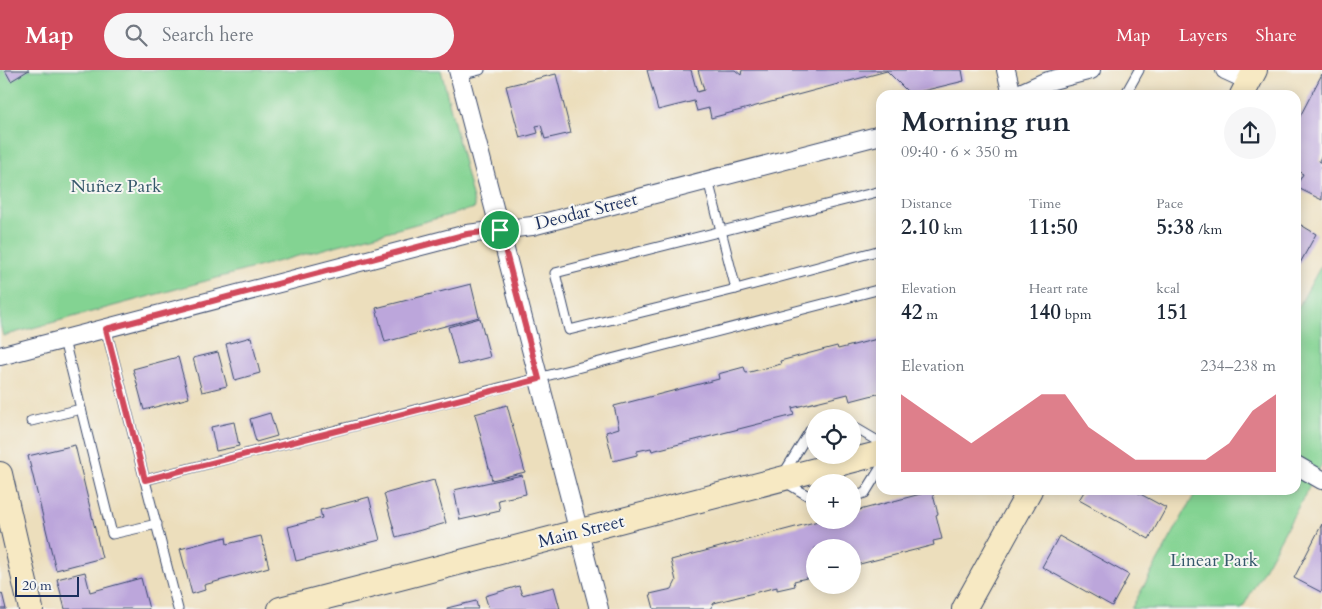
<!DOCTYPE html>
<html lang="en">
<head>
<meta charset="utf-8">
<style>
	:root { --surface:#fff; --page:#f6f6f7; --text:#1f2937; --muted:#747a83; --accent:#d1495b }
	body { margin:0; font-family:Cardo,serif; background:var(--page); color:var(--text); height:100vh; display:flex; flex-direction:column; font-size:19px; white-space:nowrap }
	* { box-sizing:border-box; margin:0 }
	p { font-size:16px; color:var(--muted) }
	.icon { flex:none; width:28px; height:28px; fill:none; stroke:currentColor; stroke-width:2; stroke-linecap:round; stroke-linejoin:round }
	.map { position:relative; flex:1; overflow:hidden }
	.side { position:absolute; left:876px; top:20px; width:425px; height:405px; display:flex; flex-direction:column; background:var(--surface); border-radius:15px; box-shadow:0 2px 12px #0003 }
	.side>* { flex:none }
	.fabs { position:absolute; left:806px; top:339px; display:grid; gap:10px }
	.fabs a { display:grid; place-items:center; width:55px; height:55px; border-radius:50%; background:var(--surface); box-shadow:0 2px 12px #0003; font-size:25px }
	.scale { position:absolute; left:15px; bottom:12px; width:64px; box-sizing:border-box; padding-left:5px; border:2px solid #1b2f5e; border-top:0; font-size:14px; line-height:18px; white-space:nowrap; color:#1b2f5e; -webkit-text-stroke:4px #f6f6f2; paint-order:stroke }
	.pin { position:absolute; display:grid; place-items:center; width:42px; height:42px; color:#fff; margin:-21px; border:2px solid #fff; border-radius:50%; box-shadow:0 1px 5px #0007 }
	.round { display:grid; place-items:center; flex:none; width:52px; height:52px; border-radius:26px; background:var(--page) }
	.headline { display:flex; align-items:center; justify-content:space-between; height:85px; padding:0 25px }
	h1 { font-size:28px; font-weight:800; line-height:38px }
	.figures { display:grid; grid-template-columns:repeat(3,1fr); gap:8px; height:85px; padding:5px 25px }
	.figures div { display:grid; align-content:center }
	.figures b { font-size:21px; font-weight:800 }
	.figures small { font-size:14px; font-weight:400 }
	.figures p { font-size:14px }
	.chart { height:140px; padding:10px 25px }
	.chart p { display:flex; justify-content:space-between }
	.chart svg { width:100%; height:90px; margin-top:5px; fill:var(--accent); opacity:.7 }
	header { display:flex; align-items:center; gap:30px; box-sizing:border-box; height:70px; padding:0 25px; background:var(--accent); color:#fff }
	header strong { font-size:24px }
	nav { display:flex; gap:28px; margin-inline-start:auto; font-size:18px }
	.search { width:350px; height:45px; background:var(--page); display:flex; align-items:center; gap:12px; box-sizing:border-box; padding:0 18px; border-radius:28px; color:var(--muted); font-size:19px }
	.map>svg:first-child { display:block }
	.green { fill:#83d392; stroke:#4f8178 }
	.building { fill:#bca6db }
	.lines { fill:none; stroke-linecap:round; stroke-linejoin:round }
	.lane-casing { stroke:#3a496c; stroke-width:11 }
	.street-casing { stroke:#3a496c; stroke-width:20 }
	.secondary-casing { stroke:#3a496c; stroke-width:26 }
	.lane { stroke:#fff; stroke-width:9 }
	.street { stroke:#fff; stroke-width:18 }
	.secondary { stroke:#f7e9c3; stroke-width:24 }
	.route-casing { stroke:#fff; stroke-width:10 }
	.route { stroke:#d1495b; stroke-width:6 }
	.labels { text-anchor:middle; stroke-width:4; stroke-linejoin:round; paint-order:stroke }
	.park-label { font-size:18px; fill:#35586b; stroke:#f6f6f2 }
	.street-label { font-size:18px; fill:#1b2f5e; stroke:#f6f6f2 }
</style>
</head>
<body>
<header>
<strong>Map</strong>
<div class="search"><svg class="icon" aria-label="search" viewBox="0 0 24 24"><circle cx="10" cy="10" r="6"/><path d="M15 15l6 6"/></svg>Search here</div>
<nav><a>Map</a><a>Layers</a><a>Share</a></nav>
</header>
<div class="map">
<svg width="1322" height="539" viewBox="0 0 1322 539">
	<rect width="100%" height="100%" fill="#f6f6f2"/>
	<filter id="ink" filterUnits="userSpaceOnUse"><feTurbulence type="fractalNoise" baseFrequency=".02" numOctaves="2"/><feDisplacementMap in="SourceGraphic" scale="10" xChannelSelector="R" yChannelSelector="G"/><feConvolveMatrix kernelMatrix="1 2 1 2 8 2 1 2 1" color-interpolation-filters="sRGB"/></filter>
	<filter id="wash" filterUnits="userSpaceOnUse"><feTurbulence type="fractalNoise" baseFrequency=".0096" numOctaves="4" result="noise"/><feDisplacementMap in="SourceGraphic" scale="20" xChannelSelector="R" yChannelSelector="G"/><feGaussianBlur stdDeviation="1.12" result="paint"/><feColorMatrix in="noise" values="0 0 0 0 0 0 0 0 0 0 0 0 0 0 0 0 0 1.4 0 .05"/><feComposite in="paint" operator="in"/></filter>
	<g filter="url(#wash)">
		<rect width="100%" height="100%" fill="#ecdebc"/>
		<g class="green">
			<path d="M0 0H441L475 138 3 266 0 254Z"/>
			<path d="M1322 194V394L1242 539H1131L1197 420H1296V241Z"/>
		</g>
		<g id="blocks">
			<g class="building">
				<path d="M5 0H29L11 11Z"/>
				<path d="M647 0H691L697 22 704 20 698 0H735L741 5 742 0H962L964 11 910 24 887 1 711 48 709 38 697 41 694 31 658 40Z"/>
				<path d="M556 4 571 63 545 69 541 55 536 56 538 63 520 68 506 16Z"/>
				<path d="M1322 4V84L1319 91 1322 93V130L1296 117 1303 104 1296 100V54Z"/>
				<path d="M1296 152 1316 164 1299 195 1296 193Z"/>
				<path d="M471 214 479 247 385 272 376 238Z"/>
				<path d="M480 248 490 287 458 295 448 257Z"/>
				<path d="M251 267 260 303 235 310 226 274Z"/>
				<path d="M881 268V323L850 331 848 324 792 338 794 345 652 381 651 378 637 381V385L613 391 606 362 619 358 614 336 719 309 718 304 744 297 746 303 781 294 780 291 837 276 838 279Z"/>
				<path d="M218 282 227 316 202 322 193 288Z"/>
				<path d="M178 287 189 328 144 340 133 299Z"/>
				<path d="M507 335 525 402 492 410 475 344Z"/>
				<path d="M270 343 277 366 256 372 250 349Z"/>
				<path d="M234 352 239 376 216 381 211 357Z"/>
				<path d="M75 375 102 488 56 500 28 386Z"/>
				<path d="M522 405 526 424 498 430 500 441 460 450 454 420Z"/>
				<path d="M434 410 446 453 396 467 384 424Z"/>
				<path d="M1085 420H1133L1166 438 1149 469 1079 430Z"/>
				<path d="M932 421 938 444 936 445 942 469 933 471 934 475 852 496V478H815V506L794 511 795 516 777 520V517L714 533 710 539H654L650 524 672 519 676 511 671 490 822 450H852V442Z"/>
				<path d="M369 427 380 470 296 491 288 457 322 448 320 440Z"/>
				<path d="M1322 454V520L1321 522 1294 508Z"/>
				<path d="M261 466 269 497 204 515 205 520 192 524 180 479 226 467 227 474Z"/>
				<path d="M1059 466 1129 505 1112 536 1042 497Z"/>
				<path d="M85 502 90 522 141 508 149 539H65L57 509Z"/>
				<path d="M519 516 522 525 554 517 560 539H489L485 526Z"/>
				<path d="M2 523 6 539H0V524Z"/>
				<path d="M476 531 478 539H447V538Z"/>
			</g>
		</g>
	</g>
	<g filter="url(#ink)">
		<use href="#blocks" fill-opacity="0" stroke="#3a496c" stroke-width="1"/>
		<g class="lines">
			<defs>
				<g id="lane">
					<path d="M460 5 480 0"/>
					<path d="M1125 25 1139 0"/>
					<path d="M708 110 736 219"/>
					<path d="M881 121 555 203 569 260 736 219 881 180"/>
					<path d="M106 259 178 539"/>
					<path d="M64 270 112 464 157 454"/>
					<path d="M31 351 81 339"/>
					<path d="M852 356 881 373"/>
					<path d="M784 403 811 359 815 357"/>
					<path d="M145 410 881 219"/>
					<path d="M785 412 815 430"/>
					<path d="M852 427 865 423 881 397"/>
				</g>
				<g id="street">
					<path d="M458 0 599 539"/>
					<path d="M1006 0 1012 25"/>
					<path d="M1225 0 1249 11"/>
					<path d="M1016 25 1045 12 1091 0"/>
					<path d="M0 286 467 164 532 156 881 65"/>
					<path d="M1296 395 1322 410"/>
				</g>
				<g id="secondary">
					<path d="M1242 25 1255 0"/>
					<path d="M0 404 31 539"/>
					<path d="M280 539 881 383"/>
					<path d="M964 539 1030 420"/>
				</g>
			</defs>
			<use href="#lane" class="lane-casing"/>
			<use href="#street" class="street-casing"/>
			<use href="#secondary" class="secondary-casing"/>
			<use href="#lane" class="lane"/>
			<use href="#street" class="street"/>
			<use href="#secondary" class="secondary"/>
		</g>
	</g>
	<g class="lines" filter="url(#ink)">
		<defs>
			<path id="route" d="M500 160 539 309 145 410 106 259 467 164Z"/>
		</defs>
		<use href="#route" class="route-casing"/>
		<use href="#route" class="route"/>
	</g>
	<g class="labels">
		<g class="park-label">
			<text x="116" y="122">Nuñez Park</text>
			<text x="1214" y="496">Linear Park</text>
		</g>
		<g class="street-label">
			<text transform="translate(586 141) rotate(-14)" y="6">Deodar Street</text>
			<text transform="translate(581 461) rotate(-14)" y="6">Main Street</text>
		</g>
	</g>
</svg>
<div class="fabs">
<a><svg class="icon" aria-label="locate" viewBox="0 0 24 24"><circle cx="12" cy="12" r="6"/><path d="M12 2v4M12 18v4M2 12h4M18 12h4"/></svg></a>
<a>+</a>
<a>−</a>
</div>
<div class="scale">20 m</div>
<div class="pin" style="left:500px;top:160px;background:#1e9e55"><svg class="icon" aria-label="arrive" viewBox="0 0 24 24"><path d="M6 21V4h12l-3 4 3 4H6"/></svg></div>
<section class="side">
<div class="headline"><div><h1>Morning run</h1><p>09:40 · 6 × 350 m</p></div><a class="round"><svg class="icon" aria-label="share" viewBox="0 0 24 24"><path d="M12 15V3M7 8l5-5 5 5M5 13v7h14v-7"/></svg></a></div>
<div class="figures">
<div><p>Distance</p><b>2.10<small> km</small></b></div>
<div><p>Time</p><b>11:50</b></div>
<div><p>Pace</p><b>5:38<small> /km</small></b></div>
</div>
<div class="figures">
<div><p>Elevation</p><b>42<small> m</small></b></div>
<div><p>Heart rate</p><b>140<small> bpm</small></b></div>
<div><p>kcal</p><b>151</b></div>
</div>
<div class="chart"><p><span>Elevation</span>234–238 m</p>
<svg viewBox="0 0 160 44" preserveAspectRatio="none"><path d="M0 44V6L10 14L20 22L30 30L40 22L50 14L60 6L70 6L80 22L90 30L100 38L110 38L120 38L130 38L140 30L150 14L160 6V44z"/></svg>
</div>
</section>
</div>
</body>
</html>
